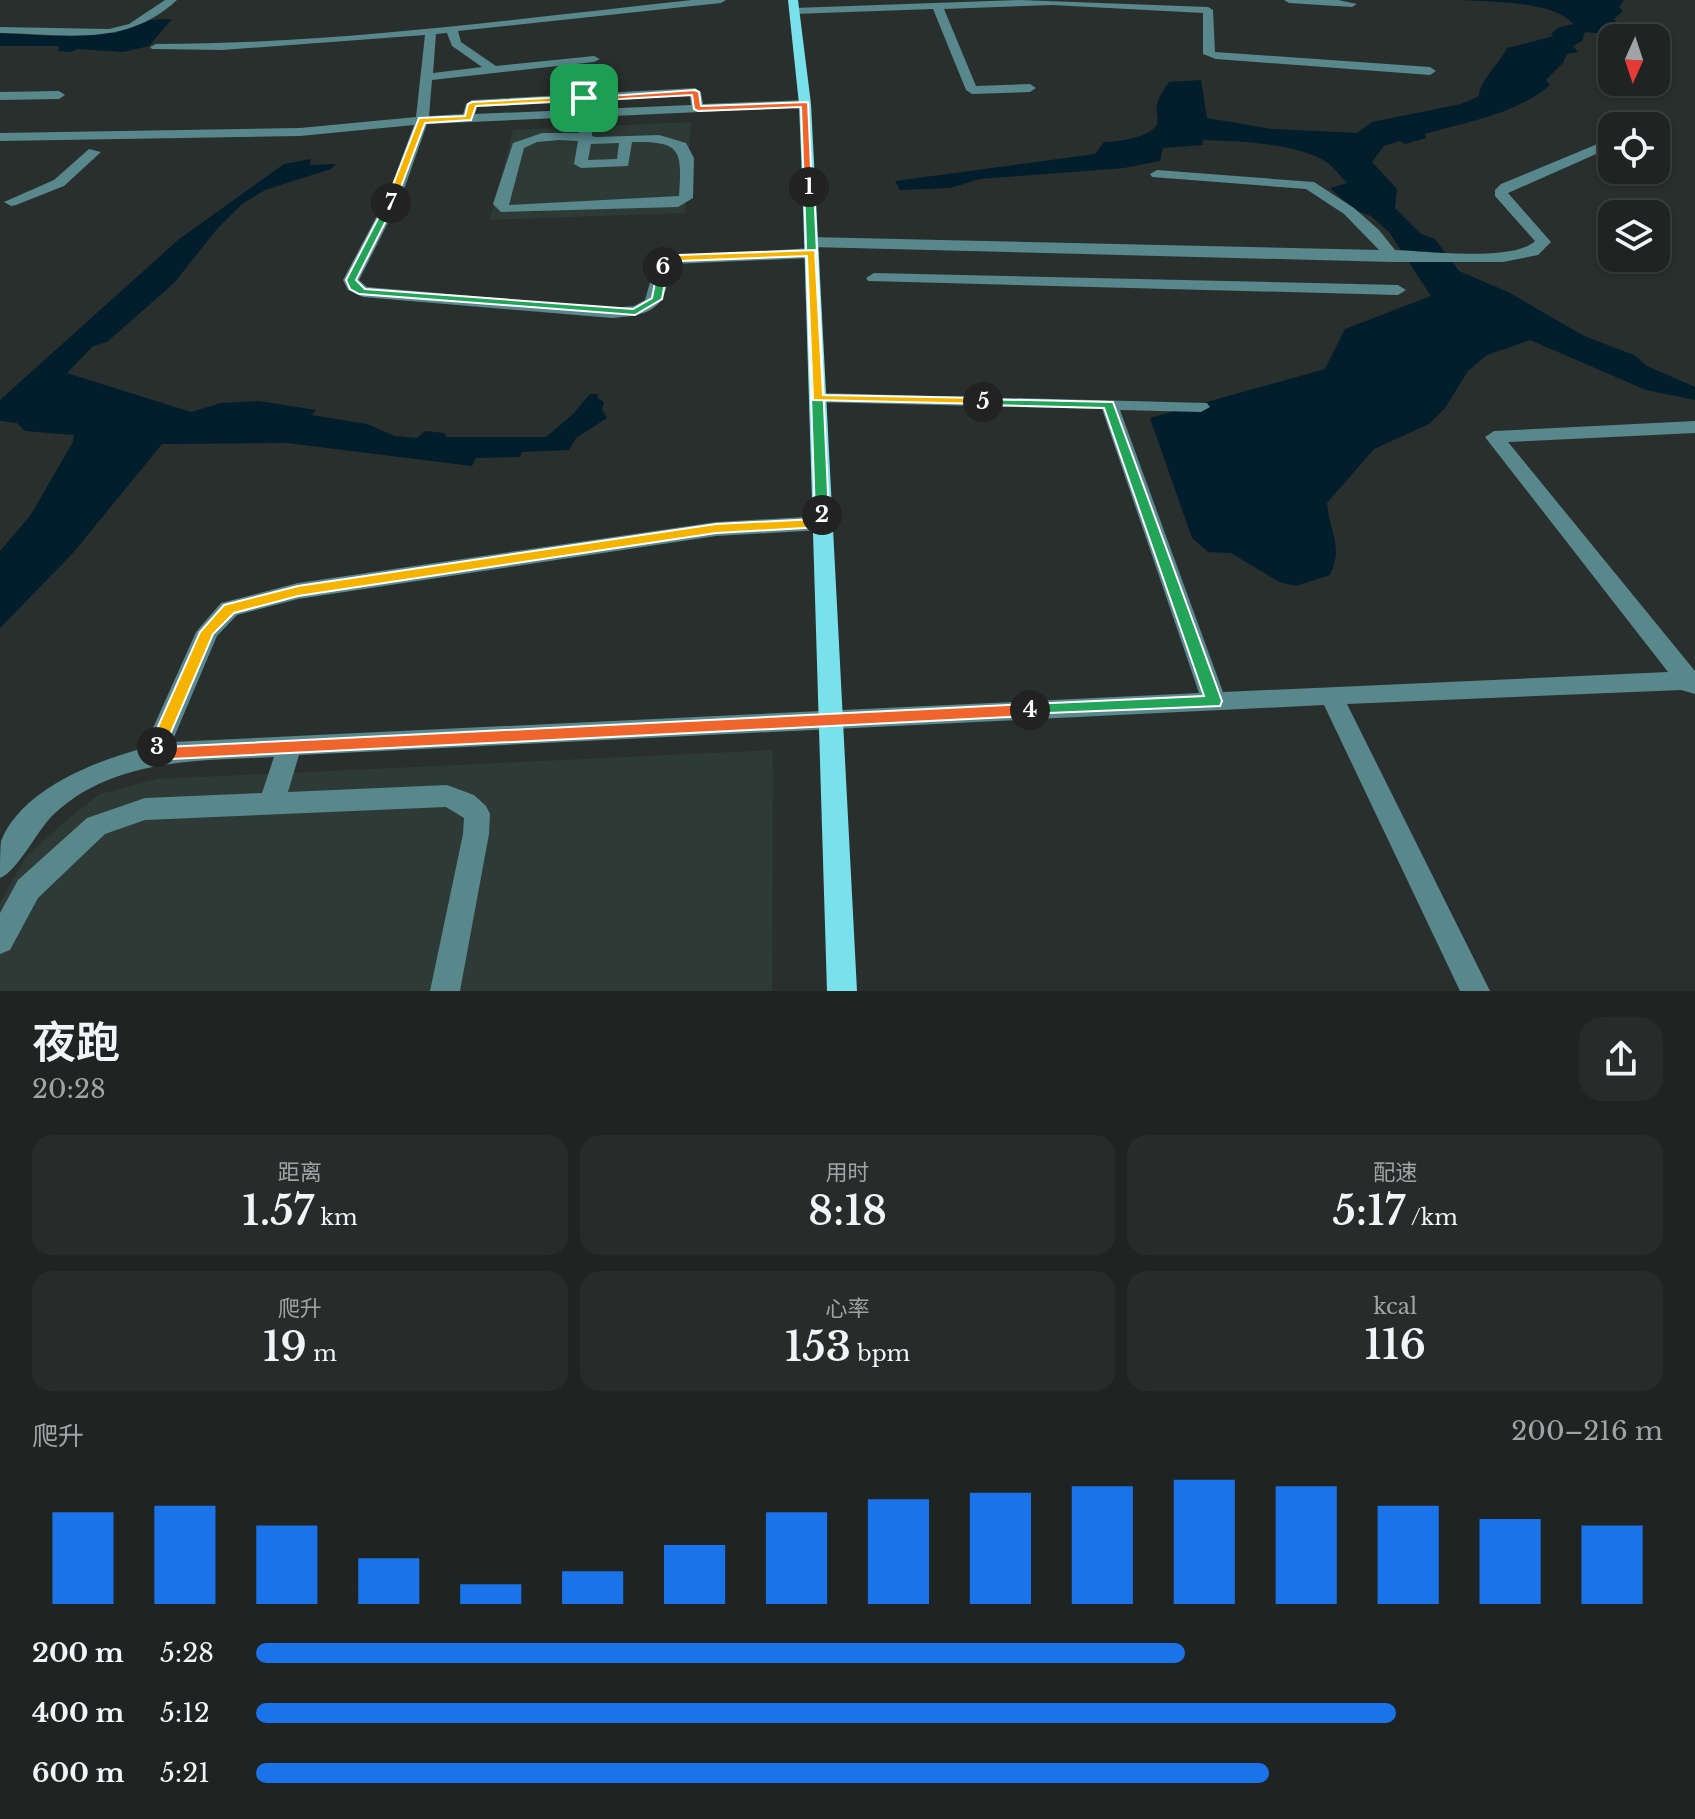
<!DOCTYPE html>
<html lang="zh">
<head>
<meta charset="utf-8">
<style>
	:root { --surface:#1f2322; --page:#272b2a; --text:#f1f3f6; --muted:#a1a4a5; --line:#3c4040; --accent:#1a73e8 }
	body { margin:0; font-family:"Libre Baskerville","Noto Sans SC",serif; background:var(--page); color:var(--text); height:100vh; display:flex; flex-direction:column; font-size:30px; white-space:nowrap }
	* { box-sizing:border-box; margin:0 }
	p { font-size:26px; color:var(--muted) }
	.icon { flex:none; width:44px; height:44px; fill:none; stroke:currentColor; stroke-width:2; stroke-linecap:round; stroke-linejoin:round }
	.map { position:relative; height:991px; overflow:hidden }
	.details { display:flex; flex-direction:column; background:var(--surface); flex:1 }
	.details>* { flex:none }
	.needle { width:52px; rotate:183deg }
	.buttons { position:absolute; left:1598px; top:24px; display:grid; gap:16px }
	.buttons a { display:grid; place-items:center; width:72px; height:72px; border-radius:16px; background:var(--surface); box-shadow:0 2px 6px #0004,0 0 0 2px var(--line); font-size:40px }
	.pin { position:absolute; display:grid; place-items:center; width:68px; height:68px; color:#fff; margin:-34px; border-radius:16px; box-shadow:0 4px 12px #0006 }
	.km { position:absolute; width:40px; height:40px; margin:-20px; border-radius:50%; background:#222; color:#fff; font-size:22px; line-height:40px; text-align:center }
	.round { display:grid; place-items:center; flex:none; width:84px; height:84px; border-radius:24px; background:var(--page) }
	.summary { display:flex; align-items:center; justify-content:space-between; height:136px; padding:0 32px }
	h1 { font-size:44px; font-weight:600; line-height:60px }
	.metrics { display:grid; grid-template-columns:repeat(3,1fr); gap:12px; height:136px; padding:8px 32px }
	.metrics div { display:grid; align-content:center; border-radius:20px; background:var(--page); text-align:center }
	.metrics b { font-size:40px; font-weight:600 }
	.metrics small { font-size:22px; font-weight:400 }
	.metrics p { font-size:22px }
	.chart { height:224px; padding:16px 32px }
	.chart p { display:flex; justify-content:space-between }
	.chart svg { width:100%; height:144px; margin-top:8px; stroke:var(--accent); stroke-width:6 }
	ul { padding:0 32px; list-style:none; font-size:26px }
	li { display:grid; grid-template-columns:128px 96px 1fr; align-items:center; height:60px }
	li i { height:20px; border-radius:10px; background:var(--accent) }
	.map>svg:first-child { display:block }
	.built { fill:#2d3a35 }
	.water { fill:#021d2c }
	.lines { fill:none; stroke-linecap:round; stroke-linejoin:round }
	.minor { fill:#58878c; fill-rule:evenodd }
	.major { fill:#79e1eb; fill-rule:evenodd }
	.split-1 { fill:#f0652b; stroke:#fff; stroke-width:2 }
	.split-2 { fill:#22a559; stroke:#fff; stroke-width:2 }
	.split-3 { fill:#f5b400; stroke:#fff; stroke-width:2 }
	.split-4 { fill:#f0652b; stroke:#fff; stroke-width:2 }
	.split-5 { fill:#22a559; stroke:#fff; stroke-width:2 }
	.split-6 { fill:#f5b400; stroke:#fff; stroke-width:2 }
	.split-7 { fill:#22a559; stroke:#fff; stroke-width:2 }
	.split-8 { fill:#f5b400; stroke:#fff; stroke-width:2 }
</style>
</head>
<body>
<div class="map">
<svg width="1695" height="991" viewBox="0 0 1695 991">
	<rect width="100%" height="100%" fill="#292f2d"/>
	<g class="built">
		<path d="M691 122 685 213 490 220 513 130Z"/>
		<path d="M773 750 772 991H0V903L25 858 63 823 100 794 157 779Z"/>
	</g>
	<g class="water">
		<path d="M1461 0H1624L1619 7 1623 11 1614 19 1617 23 1615 27H1605L1606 34 1585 32 1582 41 1573 46 1578 52 1567 54 1563 63 1546 80 1550 85C1517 114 1466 122 1425 134L1426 138 1405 144 1400 141 1384 146 1372 162 1397 189 1395 208 1421 234 1435 239 1459 271 1510 293 1584 336 1634 355 1647 366 1695 387V400L1646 390 1530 340 1487 355 1468 371 1445 408 1429 424 1374 449 1327 503C1329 532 1344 546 1330 575L1296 586 1279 582 1231 553 1208 552 1192 538 1150 418 1325 369 1345 329 1431 296 1389 232 1371 216 1355 210 1330 188 1347 183C1340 176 1333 166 1325 161 1294 143 1237 141 1203 140V145L1163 148 1160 161 1124 168 980 179 950 188 900 190 895 181 1095 154 1104 142C1117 142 1152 137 1157 124 1159 118 1155 111 1157 105 1158 97 1165 88 1169 82L1201 80 1207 118 1272 129 1357 133 1372 122 1461 104 1479 96C1480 80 1500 63 1507 48L1554 36 1551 34 1558 28 1573 24C1555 1 1491 2 1461 0Z"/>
		<path d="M172 19 149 46 123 52 77 49 72 52 58 51 59 46H0V33L50 36 116 33 146 20Z"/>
		<path d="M311 159 310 165 336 164 331 169 265 190 242 204 217 229 174 283 107 342 93 346 67 373 191 412 221 403 259 401 316 410 312 415 367 424 395 436 417 438 425 431 444 433 447 437H546L572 415 590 394H598L597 398 604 402 602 410 607 418 576 438 569 450 522 452 520 457 476 458 472 466 287 443 162 444 73 553 0 628V551L30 516 73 442 74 435 25 431 17 423 0 421V400L178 240 284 164Z"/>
	</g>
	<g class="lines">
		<g class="minor">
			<path d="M165 0H177C126 48 65 34 0 33V27L109 29 129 24Z"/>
			<path d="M692 0H726L721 3 458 31 461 42 496 66 594 56 600 59 594 62 432 80 429 116 463 114 466 104 472 100 695 88 701 92 703 104 805 100 809 101V107L592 117V136L596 137 659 135 686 143 694 158 693 198 678 207 501 212 493 204 513 143 542 133H579L580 117 427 124 402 195 359 280 367 287 612 308 634 306 645 300 655 265 664 257 812 248 820 253 812 258 673 264C669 272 669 281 666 289 659 315 635 316 612 318L363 297 348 290 343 280 388 195 414 125 300 136 0 141V133L300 128 416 117 425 35 222 50 152 49 150 47 156 44C335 44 514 19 692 0ZM447 33 452 46 482 67 433 73 436 34ZM690 96 691 105 475 114 477 107ZM559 140 578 141 574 164 581 168 628 166 632 142C682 141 682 150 679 196L509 205 524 148 537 142ZM619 143 617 159 588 160 591 144Z"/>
			<path d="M1020 0 1208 7 1213 10 1215 52 1430 67 1436 71 1430 75 1216 59 1203 54V13L1052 5 944 9 976 86 1030 84 1036 88 1030 92 972 94 966 90 933 9 794 14 789 11 794 8Z"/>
			<path d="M1284 0H1338L1357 4 1352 7 1289 3Z"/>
			<path d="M0 92 59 91 65 95 59 99 0 100Z"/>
			<path d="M1612 138V147L1508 193 1551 242 1538 255 1503 262H1392L811 247 803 242 811 237 1379 250 1344 214 1306 189 1152 177 1150 174 1157 170 1314 182 1354 208 1379 230 1395 250C1425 251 1514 262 1535 241L1495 196V190L1501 184Z"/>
			<path d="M89 149 101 152 64 186 16 205 11 206 4 202 54 180Z"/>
			<path d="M874 273 1398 285 1406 290 1398 295 868 281 866 278Z"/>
			<path d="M818 393 1207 403 1210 407 1201 412 1120 410 1223 692 1668 672 1485 437 1494 431 1695 421V433L1508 442 1695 671V694L1681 690 1347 704 1490 991H1460L1324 705 299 755 288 792 447 785 474 795 486 806 490 814 489 834 460 991H430L463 834 464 818 446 807 145 820 105 834 38 898 10 950 0 954V913L18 880 87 818 145 798 262 793 274 757C198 761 114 758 54 814 37 830 18 871 0 878 0 867 0 851 1 841 22 789 95 761 144 748L196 632 221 603 298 583 716 522 822 516 832 523 822 530 716 536 298 599 237 615 217 636 172 742 1199 693 1102 409 812 402 809 398Z"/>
		</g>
		<path class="major" d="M788 0H798L811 104 857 991H827L803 205 799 104Z"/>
	</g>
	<path class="split-1" d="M695 90 699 92 701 106 808 102 812 189 804 187 801 107 698 111 694 109 692 95 584 101 580 98Z"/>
	<path class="split-2" d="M809 184 814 187 829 515 822 519 815 515 804 187Z"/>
	<path class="split-3" d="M822 511 829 515V523L822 527 716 533 298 596 234 613 213 634 163 751 157 753 149 747 200 632 224 605 298 586 716 524 816 519 817 512Z"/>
	<path class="split-4" d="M1030 704 1038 710 1030 716 171 759 153 762 145 756 152 742 157 740 165 747Z"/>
	<path class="split-5" d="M978 399 1113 402 1222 701 1220 706 1024 714 1022 710 1030 704 1204 696 1104 408 983 405 978 404Z"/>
	<path class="split-6" d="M815 250 823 395 983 398 987 399V404L813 400 807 256 679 261 673 262 666 270 658 267 666 258 679 255Z"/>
	<path class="split-7" d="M391 201 395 203 356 280 365 289 633 309 652 298 658 267 663 264 668 267 662 299 635 315 359 294 350 289 346 280 386 203Z"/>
	<path class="split-8" d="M584 96 587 100 476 106 471 120 425 123 395 203 391 206 386 203 419 118 465 116 468 104 472 102Z"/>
</svg>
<div class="buttons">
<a><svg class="needle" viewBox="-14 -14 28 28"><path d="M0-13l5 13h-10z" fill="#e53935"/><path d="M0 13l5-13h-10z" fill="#a1a4a5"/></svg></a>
<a><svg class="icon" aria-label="locate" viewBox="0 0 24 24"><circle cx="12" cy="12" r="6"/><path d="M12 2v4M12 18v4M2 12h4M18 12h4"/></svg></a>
<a><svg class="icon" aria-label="layers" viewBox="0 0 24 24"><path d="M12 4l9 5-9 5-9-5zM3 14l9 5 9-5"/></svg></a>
</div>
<div class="pin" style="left:584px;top:98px;background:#1e9e55"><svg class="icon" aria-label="arrive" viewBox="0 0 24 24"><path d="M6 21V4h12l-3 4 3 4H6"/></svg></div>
<b class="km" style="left:809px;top:187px">1</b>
<b class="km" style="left:822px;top:515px">2</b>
<b class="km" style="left:157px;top:747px">3</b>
<b class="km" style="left:1030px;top:710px">4</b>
<b class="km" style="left:983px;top:402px">5</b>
<b class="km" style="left:663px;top:267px">6</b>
<b class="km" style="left:391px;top:203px">7</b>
</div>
<section class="details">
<div class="summary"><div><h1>夜跑</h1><p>20:28</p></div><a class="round"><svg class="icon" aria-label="share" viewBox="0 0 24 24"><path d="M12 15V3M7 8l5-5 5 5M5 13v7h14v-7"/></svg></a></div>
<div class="metrics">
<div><p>距离</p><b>1.57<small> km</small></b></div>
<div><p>用时</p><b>8:18</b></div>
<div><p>配速</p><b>5:17<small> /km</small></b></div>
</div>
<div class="metrics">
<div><p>爬升</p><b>19<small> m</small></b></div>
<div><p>心率</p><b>153<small> bpm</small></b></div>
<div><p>kcal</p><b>116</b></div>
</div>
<div class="chart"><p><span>爬升</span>200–216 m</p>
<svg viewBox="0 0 160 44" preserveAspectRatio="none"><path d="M5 44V16M15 44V14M25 44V20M35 44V30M45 44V38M55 44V34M65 44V26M75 44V16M85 44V12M95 44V10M105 44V8M115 44V6M125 44V8M135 44V14M145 44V18M155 44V20"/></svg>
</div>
<ul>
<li><b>200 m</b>5:28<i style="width:66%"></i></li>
<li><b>400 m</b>5:12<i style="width:81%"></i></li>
<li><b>600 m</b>5:21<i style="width:72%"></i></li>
</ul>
</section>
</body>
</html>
